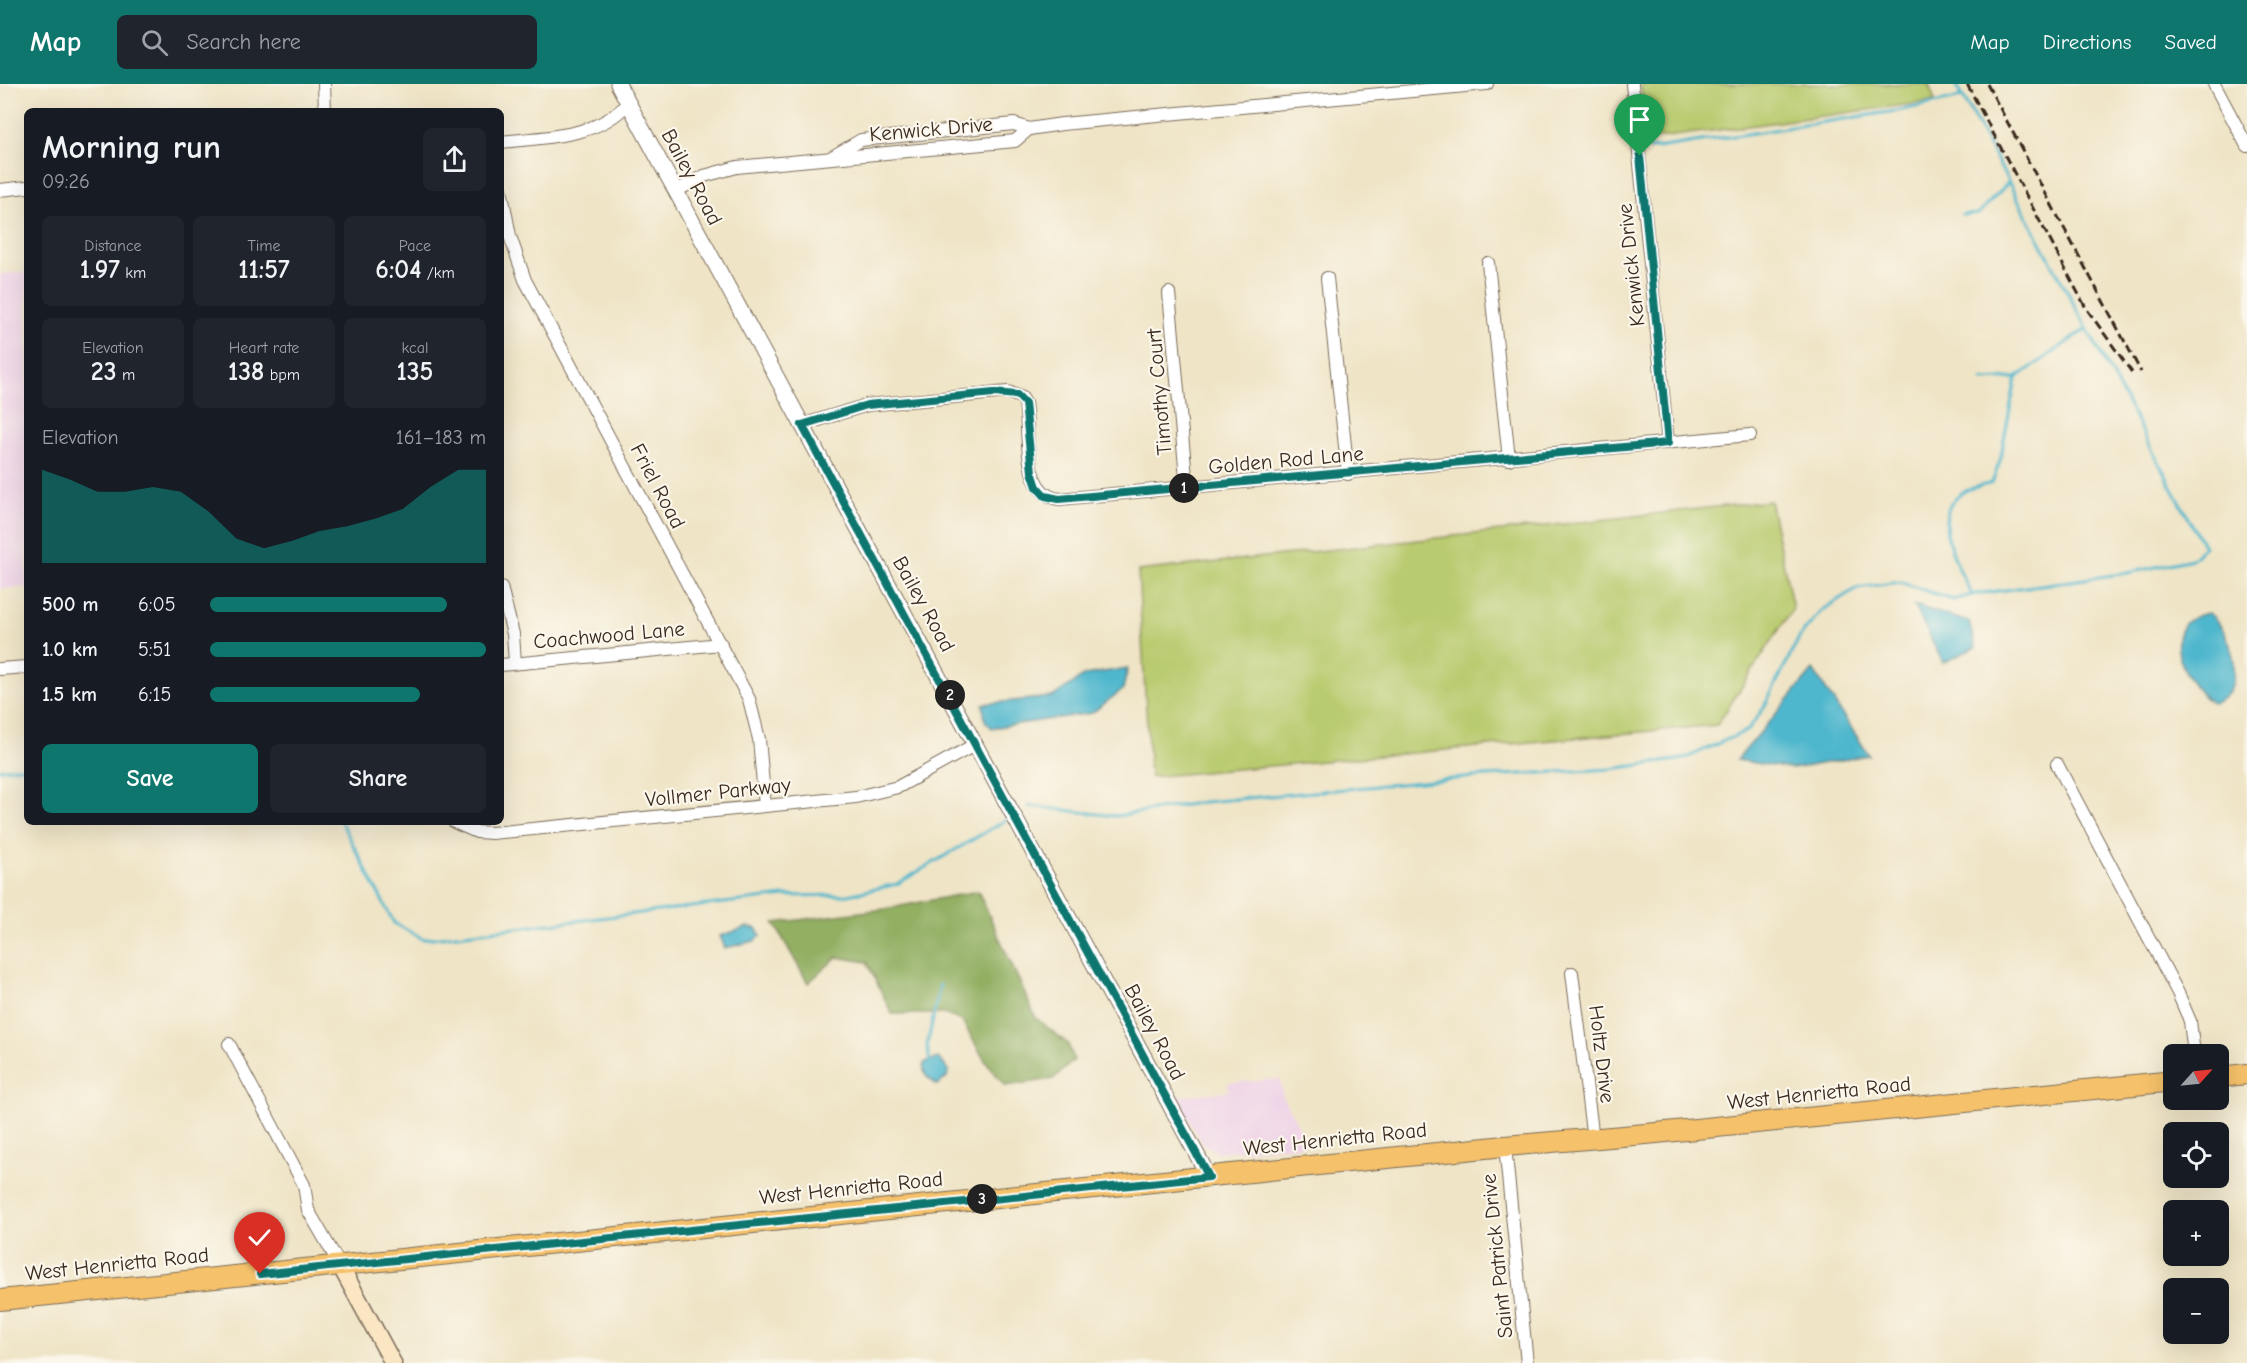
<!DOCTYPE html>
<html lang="en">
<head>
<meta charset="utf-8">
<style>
	:root { --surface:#171b24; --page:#20242c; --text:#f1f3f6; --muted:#9ea1a6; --accent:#0f766e }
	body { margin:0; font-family:"Comic Neue",sans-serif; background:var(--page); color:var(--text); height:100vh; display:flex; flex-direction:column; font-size:22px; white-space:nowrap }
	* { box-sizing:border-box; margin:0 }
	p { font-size:20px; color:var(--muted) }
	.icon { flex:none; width:33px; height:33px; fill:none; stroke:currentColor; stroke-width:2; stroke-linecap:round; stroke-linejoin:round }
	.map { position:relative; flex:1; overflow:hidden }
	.drawer { position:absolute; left:24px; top:24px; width:480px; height:717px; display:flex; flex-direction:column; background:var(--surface); border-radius:9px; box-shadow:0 6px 24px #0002 }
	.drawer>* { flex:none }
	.needle { width:39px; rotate:63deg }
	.fabs { position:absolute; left:2163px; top:960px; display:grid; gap:12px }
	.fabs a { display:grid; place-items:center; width:66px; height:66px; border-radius:9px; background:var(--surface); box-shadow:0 6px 24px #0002; font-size:30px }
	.pin { position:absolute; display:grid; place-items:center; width:51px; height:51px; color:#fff; margin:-62px -26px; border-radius:50% 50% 50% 0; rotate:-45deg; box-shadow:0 0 6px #0007 }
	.pin .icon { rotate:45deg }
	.km { position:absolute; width:30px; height:30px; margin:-15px; border-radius:50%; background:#222; color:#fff; font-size:16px; line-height:30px; text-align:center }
	.round { display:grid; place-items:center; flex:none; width:63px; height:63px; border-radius:9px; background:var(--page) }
	.head { display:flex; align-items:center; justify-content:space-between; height:102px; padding:0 18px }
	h1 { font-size:33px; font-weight:800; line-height:45px }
	.metrics { display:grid; grid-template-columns:repeat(3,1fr); gap:9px; height:102px; padding:6px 18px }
	.metrics div { display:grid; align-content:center; border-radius:9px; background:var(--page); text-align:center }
	.metrics b { font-size:26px; font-weight:800 }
	.metrics small { font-size:16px; font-weight:400 }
	.metrics p { font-size:16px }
	.chart { height:168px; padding:12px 18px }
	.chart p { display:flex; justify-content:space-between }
	.chart svg { width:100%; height:108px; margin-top:6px; fill:var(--accent); opacity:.7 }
	.primary-button { display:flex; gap:12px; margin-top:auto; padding:12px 18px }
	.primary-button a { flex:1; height:69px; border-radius:9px; background:var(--accent); color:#fff; font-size:24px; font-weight:800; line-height:69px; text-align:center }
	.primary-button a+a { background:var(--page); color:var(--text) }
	ul { padding:0 18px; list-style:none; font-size:20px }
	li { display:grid; grid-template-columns:96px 72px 1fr; align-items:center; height:45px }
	li i { height:15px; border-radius:8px; background:var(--accent) }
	header { display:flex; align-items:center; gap:36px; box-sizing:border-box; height:84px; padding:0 30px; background:var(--accent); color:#fff }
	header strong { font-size:28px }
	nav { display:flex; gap:33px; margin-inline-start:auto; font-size:21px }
	.search { width:420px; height:54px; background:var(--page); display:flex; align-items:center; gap:15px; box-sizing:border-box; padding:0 21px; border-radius:9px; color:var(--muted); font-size:22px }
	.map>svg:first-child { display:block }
	.built { fill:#eed0e7 }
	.green { fill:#b9cb6f; stroke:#7a7a46; stroke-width:1.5 }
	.forest { fill:#92af62; stroke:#666c40; stroke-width:1.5 }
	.water { fill:#4fb7cd; stroke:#457076; stroke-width:1.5 }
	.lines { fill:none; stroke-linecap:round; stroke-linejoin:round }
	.stream { stroke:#4fb7cd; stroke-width:3 }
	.minor-casing { stroke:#7a6b59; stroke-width:14 }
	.tertiary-casing { stroke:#7a6b59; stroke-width:17 }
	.secondary-casing { stroke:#7a6b59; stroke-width:19 }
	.primary-casing { stroke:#7a6b59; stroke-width:22 }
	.minor { stroke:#fff; stroke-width:12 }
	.tertiary { stroke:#fff; stroke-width:15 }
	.secondary { stroke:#fbe6c4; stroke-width:16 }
	.primary { stroke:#f5c16b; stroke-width:20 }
	.rail { stroke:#3b2a1e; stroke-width:3; stroke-dasharray:9 4.5; stroke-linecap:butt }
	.route-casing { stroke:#fff; stroke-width:12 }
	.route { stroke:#0f766e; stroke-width:8 }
	.labels { text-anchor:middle; stroke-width:4.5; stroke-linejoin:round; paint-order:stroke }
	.street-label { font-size:21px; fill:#3b2a1e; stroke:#fbf7ec }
</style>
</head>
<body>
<header>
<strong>Map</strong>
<div class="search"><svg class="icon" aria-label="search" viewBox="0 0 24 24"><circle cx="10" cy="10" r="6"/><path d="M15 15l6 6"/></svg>Search here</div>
<nav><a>Map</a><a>Directions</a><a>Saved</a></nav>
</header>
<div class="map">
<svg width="2247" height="1279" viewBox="0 0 2247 1279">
	<rect width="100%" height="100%" fill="#fbf7ec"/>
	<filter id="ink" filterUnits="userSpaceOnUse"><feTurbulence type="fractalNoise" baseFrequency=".0167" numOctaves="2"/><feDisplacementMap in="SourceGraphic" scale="12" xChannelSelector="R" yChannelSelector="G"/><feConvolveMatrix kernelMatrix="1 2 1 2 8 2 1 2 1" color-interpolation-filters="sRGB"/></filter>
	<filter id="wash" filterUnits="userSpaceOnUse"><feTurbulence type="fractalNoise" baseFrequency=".008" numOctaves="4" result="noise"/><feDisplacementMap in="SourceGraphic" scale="24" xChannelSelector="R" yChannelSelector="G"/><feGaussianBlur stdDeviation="1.35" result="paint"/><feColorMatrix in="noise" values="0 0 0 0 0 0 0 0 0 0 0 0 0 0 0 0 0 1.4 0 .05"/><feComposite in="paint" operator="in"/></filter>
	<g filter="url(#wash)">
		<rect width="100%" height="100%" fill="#efe4c6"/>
		<g class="built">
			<path d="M27 188V503L0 505V190Z"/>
			<path d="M1280 995 1283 1014 1309 1061 1217 1068 1202 1059 1176 1013 1228 1007V999Z"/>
		</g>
		<g class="green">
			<path d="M1641 0H1929L1935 17 1644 56Z"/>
			<path d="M1770 417 1793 524 1717 641 1150 693 1138 487Z"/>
		</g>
		<path class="forest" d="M978 807 1036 934 1068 960 1074 976 1053 995 1005 1002 984 975 962 937 944 930H892L867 878 837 873 808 899 774 839 885 825Z"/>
		<g class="water">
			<path d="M1914 521 1969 538 1976 563 1943 579Z"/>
			<path d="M2209 529C2237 553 2247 612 2212 619 2182 598 2154 537 2209 529Z"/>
			<path d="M1128 584 1123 605 1092 629 992 644 985 637 983 620 1052 613 1085 591Z"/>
			<path d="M1813 586 1869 671 1792 685 1737 676Z"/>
			<path d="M747 843 756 844 761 852 754 857 725 864 720 852Z"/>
			<path d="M938 974 949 986 947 993 938 1001C928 995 922 991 924 979Z"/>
		</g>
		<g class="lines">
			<g class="stream">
				<path d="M1650 65 1902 26 1962 13"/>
				<path d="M1962 131 1978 130 2008 99"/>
				<path d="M1982 296 2016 294"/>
				<path d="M1972 511C1959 484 1925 428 1965 407 1973 403 1983 402 1992 399L2000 377 2016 294 2086 245"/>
				<path d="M0 685 27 683"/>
				<path d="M1029 722 1116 732 1204 718 1486 692 1611 685 1684 675 1748 646 1763 625 1800 552 1822 526 1857 504 1900 498 1953 516 1976 510 2128 489 2192 475 2204 463 1956 0"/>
				<path d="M341 738 394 839 423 855 784 812 848 811 897 800 1006 736"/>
				<path d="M930 977 927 962 940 901"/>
			</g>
		</g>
	</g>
	<g filter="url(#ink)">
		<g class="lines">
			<defs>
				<g id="minor">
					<path d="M324 0 325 27"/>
					<path d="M1632 0 1668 359"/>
					<path d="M2214 0 2247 62"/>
					<path d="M501 58C544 53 598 54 628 19"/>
					<path d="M832 73 861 56 1014 40 1029 45 1062 40 1487 0"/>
					<path d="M501 105 510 152 525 196 749 615 759 655 765 722"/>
					<path d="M0 106 27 103"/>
					<path d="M676 107 704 92 737 83 1015 57 1029 45"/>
					<path d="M1488 179 1509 375"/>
					<path d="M1327 194 1348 390"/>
					<path d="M1169 209 1187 404"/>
					<path d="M802 341 867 321 1008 308 1022 314 1025 319C1030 349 1021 410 1059 415L1750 351"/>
					<path d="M501 503 513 550 515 579"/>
					<path d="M501 581 721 560"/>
					<path d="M0 585 27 583"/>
					<path d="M2057 680 2178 909 2190 937 2194 970"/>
					<path d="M454 738 477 748 492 749 856 713 898 703 976 660"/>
					<path d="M1572 889 1593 1055"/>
					<path d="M229 960 304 1101 308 1126 341 1183"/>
					<path d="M1505 1062 1527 1279"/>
				</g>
				<path id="tertiary" d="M618 0 1209 1093"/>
				<path id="secondary" d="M341 1183 393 1279"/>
				<g id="primary">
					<path d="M2218 993 2247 990"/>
					<path d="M0 1216 1505 1062 1646 1050 2174 997"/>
				</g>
			</defs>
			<use href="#minor" class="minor-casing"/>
			<use href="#tertiary" class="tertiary-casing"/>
			<use href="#secondary" class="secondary-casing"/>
			<use href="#primary" class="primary-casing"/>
			<use href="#minor" class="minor"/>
			<use href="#tertiary" class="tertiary"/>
			<use href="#secondary" class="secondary"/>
			<use href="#primary" class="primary"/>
			<g class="rail">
				<path d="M1967 0 2086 224 2133 290"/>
				<path d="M1987 0 2141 288"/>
			</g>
		</g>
	</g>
	<g class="lines" filter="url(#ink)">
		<defs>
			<path id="route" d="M260 1190 1209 1093 802 341 867 321 994 309 1017 311 1025 319 1032 388 1037 403 1045 412 1059 415 1668 359 1640 72"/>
		</defs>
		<use href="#route" class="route-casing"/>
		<use href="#route" class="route"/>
	</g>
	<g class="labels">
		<g class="street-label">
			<text transform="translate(931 45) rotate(-5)" y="7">Kenwick Drive</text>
			<text transform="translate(692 93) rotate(62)" y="7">Bailey Road</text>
			<text transform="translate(1631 181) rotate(-96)" y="7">Kenwick Drive</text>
			<text transform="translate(1159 308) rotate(-95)" y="7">Timothy Court</text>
			<text transform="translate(1286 376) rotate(-5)" y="7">Golden Rod Lane</text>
			<text transform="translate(658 402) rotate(62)" y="7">Friel Road</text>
			<text transform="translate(924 520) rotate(61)" y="7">Bailey Road</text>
			<text transform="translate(609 551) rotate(-5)" y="7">Coachwood Lane</text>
			<text transform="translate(718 708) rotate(-6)" y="7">Vollmer Parkway</text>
			<text transform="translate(1155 948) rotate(62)" y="7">Bailey Road</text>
			<text transform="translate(1602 970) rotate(83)" y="7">Holtz Drive</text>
			<text transform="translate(1819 1009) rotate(-6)" y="7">West Henrietta Road</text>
			<text transform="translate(1335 1055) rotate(-6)" y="7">West Henrietta Road</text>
			<text transform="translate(851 1104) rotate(-6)" y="7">West Henrietta Road</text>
			<text transform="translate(1497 1172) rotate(-96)" y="7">Saint Patrick Drive</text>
			<text transform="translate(117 1180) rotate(-6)" y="7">West Henrietta Road</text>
		</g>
	</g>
</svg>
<div class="fabs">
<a><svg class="needle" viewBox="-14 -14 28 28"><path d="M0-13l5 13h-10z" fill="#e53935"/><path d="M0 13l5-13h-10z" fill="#9ea1a6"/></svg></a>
<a><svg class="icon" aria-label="locate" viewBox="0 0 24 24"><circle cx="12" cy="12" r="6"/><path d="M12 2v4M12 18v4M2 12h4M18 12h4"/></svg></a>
<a>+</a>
<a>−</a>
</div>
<div class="pin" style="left:1640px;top:72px;background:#1e9e55"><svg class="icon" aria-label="arrive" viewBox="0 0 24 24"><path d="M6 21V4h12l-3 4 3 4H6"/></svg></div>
<div class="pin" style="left:260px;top:1190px;background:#d93025"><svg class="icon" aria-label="check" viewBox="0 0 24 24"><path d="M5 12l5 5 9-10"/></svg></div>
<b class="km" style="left:1184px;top:404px">1</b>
<b class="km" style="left:950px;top:611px">2</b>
<b class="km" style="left:982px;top:1115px">3</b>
<section class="drawer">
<div class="head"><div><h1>Morning run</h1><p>09:26</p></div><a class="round"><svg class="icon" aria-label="share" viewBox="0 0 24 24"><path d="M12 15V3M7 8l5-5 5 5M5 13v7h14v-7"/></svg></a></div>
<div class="metrics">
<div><p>Distance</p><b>1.97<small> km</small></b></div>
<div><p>Time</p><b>11:57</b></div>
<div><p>Pace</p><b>6:04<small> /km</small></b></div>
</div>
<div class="metrics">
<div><p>Elevation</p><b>23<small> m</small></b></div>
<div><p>Heart rate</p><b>138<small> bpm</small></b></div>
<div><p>kcal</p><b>135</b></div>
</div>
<div class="chart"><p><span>Elevation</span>161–183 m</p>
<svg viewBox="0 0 160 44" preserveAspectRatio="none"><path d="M0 44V6L10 10L20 15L30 15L40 13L50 15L60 23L70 34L80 38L90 35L100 31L110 29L120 26L130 22L140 13L150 6L160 6V44z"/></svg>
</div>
<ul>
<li><b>500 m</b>6:05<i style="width:86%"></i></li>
<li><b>1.0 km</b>5:51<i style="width:100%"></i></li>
<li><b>1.5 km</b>6:15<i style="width:76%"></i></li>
</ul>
<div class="primary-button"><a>Save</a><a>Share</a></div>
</section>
</div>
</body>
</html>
